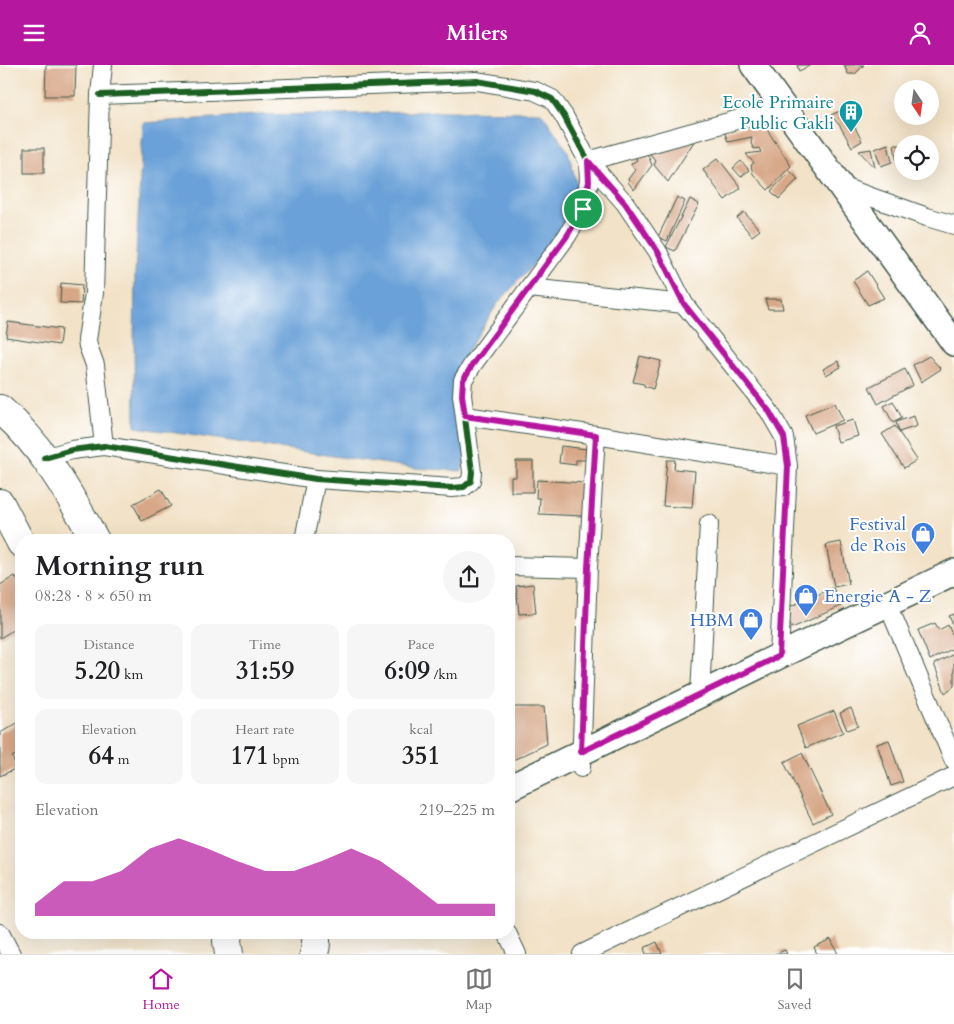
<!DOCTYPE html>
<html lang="en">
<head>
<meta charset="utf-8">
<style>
	:root { --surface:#fff; --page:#f6f6f6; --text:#202124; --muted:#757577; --line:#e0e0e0; --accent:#b5179e }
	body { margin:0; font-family:Cardo,serif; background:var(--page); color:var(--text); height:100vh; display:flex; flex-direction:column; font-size:19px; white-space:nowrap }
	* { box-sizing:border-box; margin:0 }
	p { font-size:16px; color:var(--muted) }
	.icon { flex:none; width:28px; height:28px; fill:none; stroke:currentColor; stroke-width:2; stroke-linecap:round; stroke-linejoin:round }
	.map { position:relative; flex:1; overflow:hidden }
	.side { position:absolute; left:15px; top:469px; width:500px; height:405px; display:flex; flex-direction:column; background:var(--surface); border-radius:20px; box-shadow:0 5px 20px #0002 }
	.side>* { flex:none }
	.needle { width:32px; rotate:167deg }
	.fabs { position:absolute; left:894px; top:15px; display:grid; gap:10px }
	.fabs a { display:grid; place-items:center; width:45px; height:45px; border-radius:50%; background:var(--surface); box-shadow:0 5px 20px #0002; font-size:25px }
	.pin { position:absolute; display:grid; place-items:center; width:42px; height:42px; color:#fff; margin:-21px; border:2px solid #fff; border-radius:50%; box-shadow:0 1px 5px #0007 }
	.round { display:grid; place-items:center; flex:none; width:52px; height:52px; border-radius:26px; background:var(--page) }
	.summary { display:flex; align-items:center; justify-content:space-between; height:85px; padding:0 20px }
	h1 { font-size:28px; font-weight:700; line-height:38px }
	.figures { display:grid; grid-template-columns:repeat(3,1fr); gap:8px; height:85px; padding:5px 20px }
	.figures div { display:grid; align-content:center; border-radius:12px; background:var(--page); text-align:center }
	.figures b { font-size:25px; font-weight:700 }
	.figures small { font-size:14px; font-weight:400 }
	.figures p { font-size:14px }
	.chart { height:140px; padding:10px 20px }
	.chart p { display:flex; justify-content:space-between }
	.chart svg { width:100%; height:90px; margin-top:5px; fill:var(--accent); opacity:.7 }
	header { display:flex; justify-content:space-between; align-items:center; height:65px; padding:0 20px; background:var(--accent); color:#fff; font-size:22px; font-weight:700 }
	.tab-bar { display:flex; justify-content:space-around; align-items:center; height:70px; border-top:1px solid var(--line); background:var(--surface); font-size:14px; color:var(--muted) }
	.tab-bar a { display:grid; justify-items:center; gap:2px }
	.tab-bar .active { color:var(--accent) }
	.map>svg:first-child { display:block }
	.water { fill:#6aa1d8; stroke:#446f86 }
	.building { fill:#d7a787 }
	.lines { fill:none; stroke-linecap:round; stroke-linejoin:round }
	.street-casing { stroke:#3f564a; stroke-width:20 }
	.secondary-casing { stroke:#3f564a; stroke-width:28 }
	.primary-casing { stroke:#3f564a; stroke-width:30 }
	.street { stroke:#fff; stroke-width:18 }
	.secondary { stroke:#fff; stroke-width:25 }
	.primary { stroke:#fff; stroke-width:28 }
	.cycleway-casing { stroke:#fff; stroke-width:9 }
	.cycleway { stroke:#1b5e20; stroke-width:6 }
	.route-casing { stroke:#fff; stroke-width:10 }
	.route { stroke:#b5179e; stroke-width:6 }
	.labels { text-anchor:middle; stroke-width:4; stroke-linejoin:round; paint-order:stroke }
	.culture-label { font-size:18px; fill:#0d838f; stroke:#fff; text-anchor:end }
	.shop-label { font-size:18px; fill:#366cbe; stroke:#fff; text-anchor:end }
</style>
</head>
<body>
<header><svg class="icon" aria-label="menu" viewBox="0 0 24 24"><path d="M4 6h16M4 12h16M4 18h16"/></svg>Milers<svg class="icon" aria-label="person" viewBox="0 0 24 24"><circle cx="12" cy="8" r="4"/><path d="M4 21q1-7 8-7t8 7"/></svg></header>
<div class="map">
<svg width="954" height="889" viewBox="0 0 954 889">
	<rect width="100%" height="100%" fill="#fff"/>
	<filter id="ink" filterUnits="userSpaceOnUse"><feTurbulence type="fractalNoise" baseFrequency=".02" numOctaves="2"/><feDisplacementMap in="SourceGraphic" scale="10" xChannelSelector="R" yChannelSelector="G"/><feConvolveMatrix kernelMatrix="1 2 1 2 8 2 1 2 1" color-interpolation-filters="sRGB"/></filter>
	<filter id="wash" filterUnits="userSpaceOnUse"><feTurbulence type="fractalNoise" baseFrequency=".0096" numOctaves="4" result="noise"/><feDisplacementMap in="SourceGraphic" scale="20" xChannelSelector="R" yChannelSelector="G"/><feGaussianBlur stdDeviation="1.12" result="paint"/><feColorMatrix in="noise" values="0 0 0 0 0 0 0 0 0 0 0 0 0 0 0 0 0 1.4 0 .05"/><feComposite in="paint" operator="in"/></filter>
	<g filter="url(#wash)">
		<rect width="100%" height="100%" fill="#f2e2c7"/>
		<path class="water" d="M442 46 541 47 568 86 578 124 564 158 540 192 498 238 455 306 466 395 461 406 415 403 135 362 134 279 135 210 143 58 255 50 342 49Z"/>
		<g id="blocks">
			<g class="building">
				<path d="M46 0H76L75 31H45Z"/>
				<path d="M797 0H811L799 6Z"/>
				<path d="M844 0H864L855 9H848Z"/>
				<path d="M853 43 856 49 850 53 862 76 852 82 840 61 831 50 842 45Z"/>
				<path d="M762 57 791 101 768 125 753 109 751 100 754 98 746 89 761 87 759 83 754 84 751 79 752 72 728 77 724 66Z"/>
				<path d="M695 75 668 117 654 100 656 96 649 88Z"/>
				<path d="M916 75V79H903V78Z"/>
				<path d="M888 79 892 97 881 101 875 84Z"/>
				<path d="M894 80H900L902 96 897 98Z"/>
				<rect x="24" y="83" width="20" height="25"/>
				<path d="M871 84 875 103 859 86Z"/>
				<path d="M647 88 652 100 634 125 628 117 629 116 628 114 635 105 631 99 637 95 635 92Z"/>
				<path d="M718 93 741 123 725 135 703 105Z"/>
				<path d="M741 96 749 105 741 112 733 103Z"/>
				<path d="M790 106 798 114 779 134 771 126Z"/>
				<path d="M677 132 685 136 667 176 658 172Z"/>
				<path d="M690 134 699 139 675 186 666 182Z"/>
				<path d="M744 147 760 165 752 171 737 153Z"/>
				<path d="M867 206 884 233 868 240 853 216Z"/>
				<path d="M61 218 82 220 81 239 60 238Z"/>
				<path d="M765 234H781L783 244H768Z"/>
				<path d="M8 257 61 264 59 280 6 272Z"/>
				<path d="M640 291 661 296 653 324 644 321V319L633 317Z"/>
				<path d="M929 291 941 304 921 317 913 300Z"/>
				<path d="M838 296 841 302 826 310 823 304Z"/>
				<path d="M905 304 913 320 878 339 869 322Z"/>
				<path d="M893 336 902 353 893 358 884 341Z"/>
				<path d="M835 338 843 355 813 368 805 350Z"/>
				<path d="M914 351 917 361 899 367 896 357Z"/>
				<path d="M853 355 858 371 838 377 833 361Z"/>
				<path d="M895 361 917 395 904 403 882 369Z"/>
				<path d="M561 381 587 384 586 395H576V400L559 398Z"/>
				<path d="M667 395H675L674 404 695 406 692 443 663 441Z"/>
				<path d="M516 396H533V427H511V412H516Z"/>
				<path d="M537 415 585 418 583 451 539 449 540 433H536Z"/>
				<path d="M161 424 171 441 142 456 133 439Z"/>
				<path d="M841 477 849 519 834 522 826 480Z"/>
				<path d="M15 511 21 521V560L0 573V520Z"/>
				<path d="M533 519 536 548 519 549 516 521Z"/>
				<path d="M833 523 841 541 792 563 784 544Z"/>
				<path d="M954 549V562L949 551Z"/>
				<path d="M935 558 939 565 948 560 952 569 954 568V583L930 595 918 565Z"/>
				<path d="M954 589V621L945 628 934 599Z"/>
				<path d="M509 642H544L547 679 509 697Z"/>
				<path d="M851 643 858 661 847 665 840 648Z"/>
				<path d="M834 646 843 667 806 683 797 661Z"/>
				<path d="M21 656V687L12 692 17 703 0 711V668Z"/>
				<path d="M889 675 903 717 891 721 877 679Z"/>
				<path d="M802 688 831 749 813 758 784 697Z"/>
				<path d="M831 874 838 889H817L814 882Z"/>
				<path d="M657 877 662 889H646L644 883Z"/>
				<path d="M785 885 787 889H775Z"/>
			</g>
		</g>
	</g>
	<g filter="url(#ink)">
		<use href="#blocks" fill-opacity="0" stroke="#3f564a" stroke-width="1"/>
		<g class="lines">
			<defs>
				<g id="street">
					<path d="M103 0 100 30 94 228 87 275 88 281 95 300 104 381"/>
					<path d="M840 121 927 152 954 160"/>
					<path d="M529 223 684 239"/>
					<path d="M465 351 596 370 788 401"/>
					<path d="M44 393 72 385 104 381 316 414 452 423 464 422 471 416 472 407 462 330 463 315 473 299 567 171 583 144 589 117 588 96 564 51 552 34 535 26 477 16 100 30"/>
					<path d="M304 475 316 414"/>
					<path d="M509 501 588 503"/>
					<path d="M894 554 954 696"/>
					<path d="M779 591 788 401 784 372 769 346 684 239 658 187 625 138 588 96 783 42"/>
					<path d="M700 629 709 459"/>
					<path d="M581 703 588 503 596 370"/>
					<path d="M0 868 11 889"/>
					<path d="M507 868 517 889"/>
					<path d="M582 889 954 711"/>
				</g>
				<g id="secondary">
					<path d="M753 0 954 278"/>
					<path d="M509 723 779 591 954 507"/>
				</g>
				<g id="primary">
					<path d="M0 344C41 379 69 428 95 475"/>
					<path d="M0 438 21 478"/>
					<path d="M228 868 227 876 229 889"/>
					<path d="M314 889C316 882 317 874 315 868"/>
				</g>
			</defs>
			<use href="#street" class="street-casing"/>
			<use href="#secondary" class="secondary-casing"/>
			<use href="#primary" class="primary-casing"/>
			<use href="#street" class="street"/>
			<use href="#secondary" class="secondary"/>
			<use href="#primary" class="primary"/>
			<defs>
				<path id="cycleway" d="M44 393 72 385 104 381 316 414 452 423 464 422 471 416 472 407 462 330 463 315 473 299 567 171 583 144 589 117 588 96 564 51 552 34 535 26 477 16 100 30"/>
			</defs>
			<use href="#cycleway" class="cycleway-casing"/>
			<use href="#cycleway" class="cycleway"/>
		</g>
	</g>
	<g class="lines" filter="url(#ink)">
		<defs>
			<path id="route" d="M588 96 625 138 658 187 684 239 769 346 784 372 788 401 779 591 581 687 588 503 596 370 465 351 462 330 463 315 473 299 567 171 583 144 589 117Z"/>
		</defs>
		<use href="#route" class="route-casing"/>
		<use href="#route" class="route"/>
	</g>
	<defs>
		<symbol id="building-pin" viewBox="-11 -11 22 30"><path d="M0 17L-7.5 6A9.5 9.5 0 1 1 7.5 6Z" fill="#0f9aa8" stroke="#fff"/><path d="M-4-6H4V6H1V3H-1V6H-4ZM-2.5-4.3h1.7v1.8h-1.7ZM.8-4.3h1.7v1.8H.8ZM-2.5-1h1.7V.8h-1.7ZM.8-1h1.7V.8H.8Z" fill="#fff"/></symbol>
		<symbol id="shop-pin" viewBox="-11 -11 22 30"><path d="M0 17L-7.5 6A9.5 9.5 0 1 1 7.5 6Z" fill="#3f7fe0" stroke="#fff"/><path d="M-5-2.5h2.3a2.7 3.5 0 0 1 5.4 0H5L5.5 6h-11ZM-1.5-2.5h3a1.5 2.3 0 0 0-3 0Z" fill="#fff"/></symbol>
	</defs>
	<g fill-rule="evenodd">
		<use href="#building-pin" x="837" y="33" width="28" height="38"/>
		<use href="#shop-pin" x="909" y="455" width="28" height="38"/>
		<use href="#shop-pin" x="792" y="517" width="28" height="38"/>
		<use href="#shop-pin" x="737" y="541" width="28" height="38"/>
	</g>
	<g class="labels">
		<g class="culture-label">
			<text x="834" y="43">Ecole Primaire<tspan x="834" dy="21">Public Gakli</tspan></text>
		</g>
		<g class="shop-label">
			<text x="906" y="465">Festival<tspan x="906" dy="21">de Rois</tspan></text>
			<text x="824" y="537" text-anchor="start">Energie A - Z</text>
			<text x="734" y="561">HBM</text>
		</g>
	</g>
</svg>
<div class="fabs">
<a><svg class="needle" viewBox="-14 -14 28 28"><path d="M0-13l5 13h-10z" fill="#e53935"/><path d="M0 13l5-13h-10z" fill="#757577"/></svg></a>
<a><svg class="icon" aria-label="locate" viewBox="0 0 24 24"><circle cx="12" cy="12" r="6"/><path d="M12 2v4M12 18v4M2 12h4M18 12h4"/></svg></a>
</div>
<div class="pin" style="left:583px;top:144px;background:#1e9e55"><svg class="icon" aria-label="arrive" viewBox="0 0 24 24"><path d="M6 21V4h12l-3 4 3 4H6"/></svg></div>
<section class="side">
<div class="summary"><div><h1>Morning run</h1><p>08:28 · 8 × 650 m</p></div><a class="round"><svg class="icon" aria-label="share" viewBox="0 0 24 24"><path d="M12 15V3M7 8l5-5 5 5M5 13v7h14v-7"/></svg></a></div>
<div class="figures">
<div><p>Distance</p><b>5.20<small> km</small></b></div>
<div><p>Time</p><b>31:59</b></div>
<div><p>Pace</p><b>6:09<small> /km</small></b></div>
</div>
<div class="figures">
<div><p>Elevation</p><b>64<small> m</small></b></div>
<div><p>Heart rate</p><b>171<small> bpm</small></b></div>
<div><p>kcal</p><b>351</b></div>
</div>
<div class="chart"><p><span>Elevation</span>219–225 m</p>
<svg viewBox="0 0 160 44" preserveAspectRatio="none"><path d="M0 44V38L10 27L20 27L30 22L40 11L50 6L60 11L70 17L80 22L90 22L100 17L110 11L120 17L130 27L140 38L150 38L160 38V44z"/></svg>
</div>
</section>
</div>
<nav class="tab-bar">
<a class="active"><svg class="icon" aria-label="home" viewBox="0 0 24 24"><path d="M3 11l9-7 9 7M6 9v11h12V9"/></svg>Home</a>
<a><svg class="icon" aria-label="map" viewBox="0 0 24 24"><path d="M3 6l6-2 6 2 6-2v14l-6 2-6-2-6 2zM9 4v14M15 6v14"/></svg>Map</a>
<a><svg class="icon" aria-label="saved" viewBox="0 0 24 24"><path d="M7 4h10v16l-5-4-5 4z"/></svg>Saved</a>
</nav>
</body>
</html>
